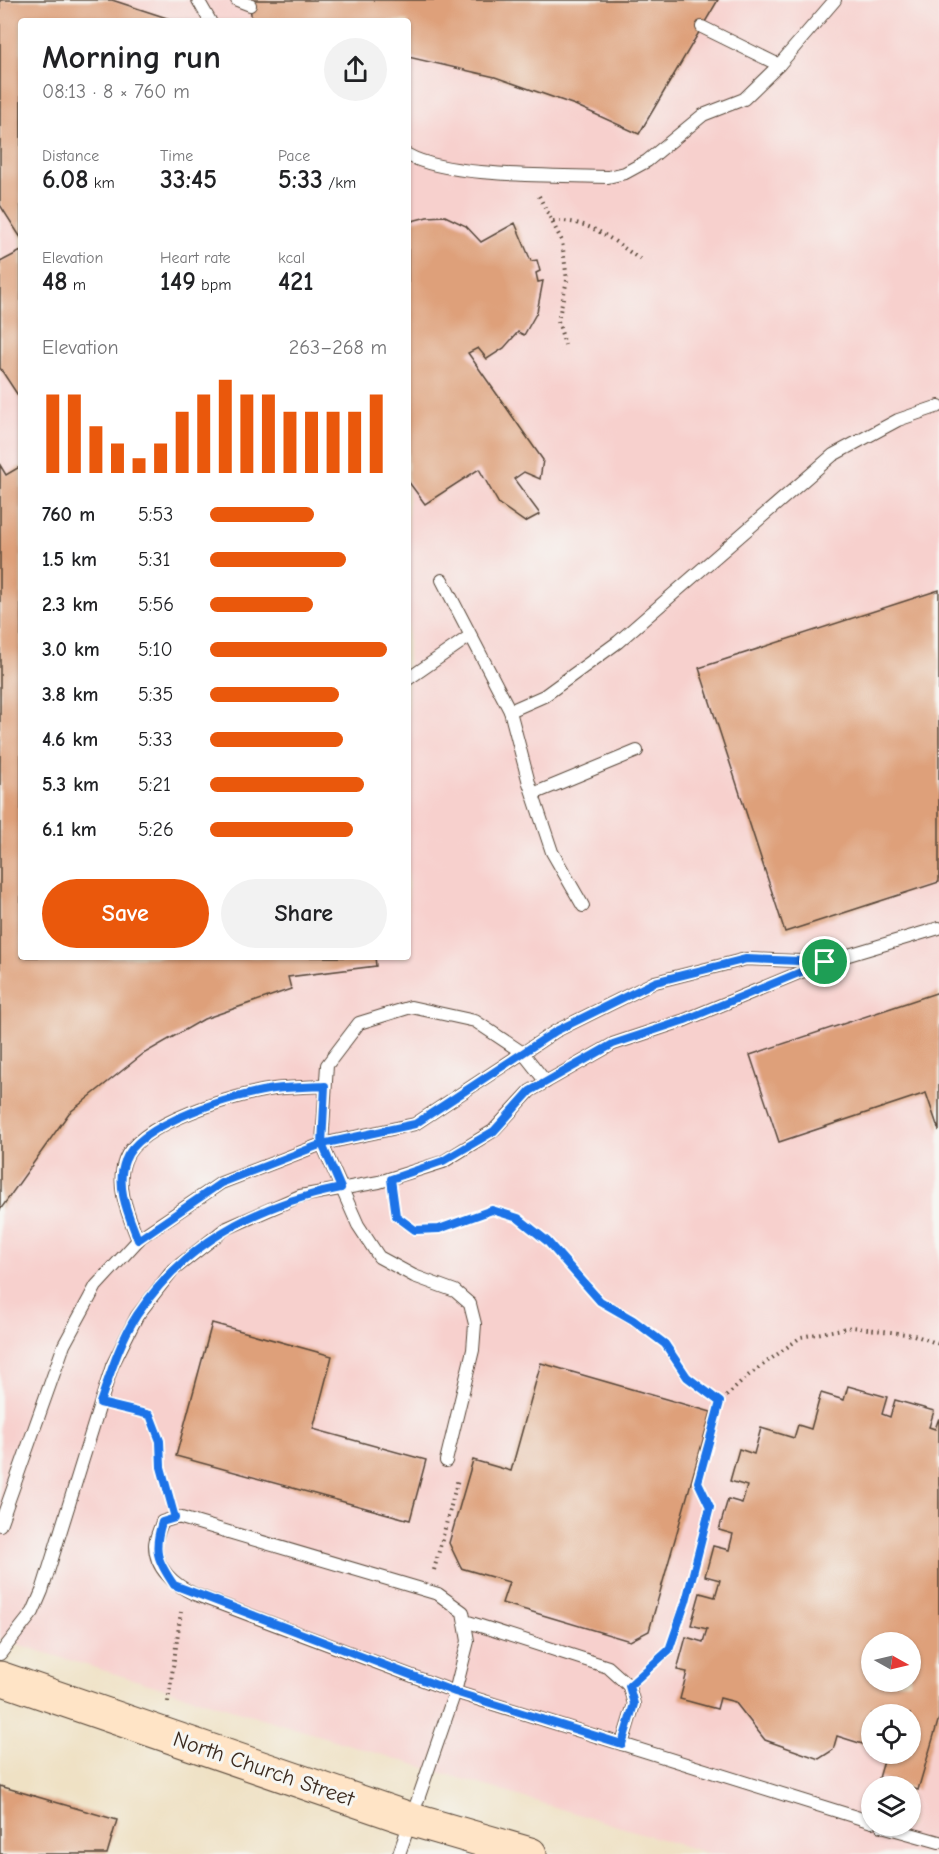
<!DOCTYPE html>
<html lang="en">
<head>
<meta charset="utf-8">
<style>
	:root { --surface:#fff; --page:#f2f2f2; --text:#202124; --muted:#757577; --accent:#ea580c }
	body { margin:0; font-family:"Comic Neue",sans-serif; background:var(--page); color:var(--text); height:100vh; display:flex; flex-direction:column; font-size:22px; white-space:nowrap }
	* { box-sizing:border-box; margin:0 }
	p { font-size:20px; color:var(--muted) }
	.icon { flex:none; width:33px; height:33px; fill:none; stroke:currentColor; stroke-width:2; stroke-linecap:round; stroke-linejoin:round }
	.map { position:relative; flex:1; overflow:hidden }
	.sheet { position:absolute; left:18px; top:18px; width:393px; height:942px; display:flex; flex-direction:column; background:var(--surface); border-radius:6px; box-shadow:0 2px 4px #0004 }
	.sheet>* { flex:none }
	.needle { width:39px; rotate:98deg }
	.controls { position:absolute; left:861px; top:1632px; display:grid; gap:12px }
	.controls a { display:grid; place-items:center; width:60px; height:60px; border-radius:50%; background:var(--surface); box-shadow:0 2px 4px #0004; font-size:30px }
	.pin { position:absolute; display:grid; place-items:center; width:51px; height:51px; color:#fff; margin:-26px; border:3px solid #fff; border-radius:50%; box-shadow:0 2px 6px #0007 }
	.round { display:grid; place-items:center; flex:none; width:63px; height:63px; border-radius:32px; background:var(--page) }
	.summary { display:flex; align-items:center; justify-content:space-between; height:102px; padding:0 24px }
	h1 { font-size:33px; font-weight:700; line-height:45px }
	.metrics { display:grid; grid-template-columns:repeat(3,1fr); gap:9px; height:102px; padding:6px 24px }
	.metrics div { display:grid; align-content:center }
	.metrics b { font-size:26px; font-weight:700 }
	.metrics small { font-size:16px; font-weight:400 }
	.metrics p { font-size:16px }
	.chart { height:168px; padding:12px 24px }
	.chart p { display:flex; justify-content:space-between }
	.chart svg { width:100%; height:108px; margin-top:6px; stroke:var(--accent); stroke-width:6 }
	.cta { display:flex; gap:12px; margin-top:auto; padding:12px 24px }
	.cta a { flex:1; height:69px; border-radius:36px; background:var(--accent); color:#fff; font-size:24px; font-weight:700; line-height:69px; text-align:center }
	.cta a+a { background:var(--page); color:var(--text) }
	ul { padding:0 24px; list-style:none; font-size:20px }
	li { display:grid; grid-template-columns:96px 72px 1fr; align-items:center; height:45px }
	li i { height:15px; border-radius:8px; background:var(--accent) }
	.map>svg:first-child { display:block }
	.built { fill:#f7d0cd; fill-rule:evenodd }
	.building { fill:#dea07a; fill-rule:evenodd }
	.lines { fill:none; stroke-linecap:round; stroke-linejoin:round }
	.service-casing { stroke:#564537; stroke-width:14 }
	.secondary-casing { stroke:#564537; stroke-width:35 }
	.path { stroke:#564537; stroke-width:4; stroke-dasharray:1.5 4.5; stroke-linecap:butt }
	.service { stroke:#fff; stroke-width:12 }
	.secondary { stroke:#ffe4c6; stroke-width:33 }
	.route-casing { stroke:#fff; stroke-width:12 }
	.route { stroke:#1a73e8; stroke-width:8 }
	.labels { text-anchor:middle; stroke-width:6; stroke-linejoin:round; paint-order:stroke }
	.street-label { font-size:22px; fill:#3b2a1e; stroke:#f6f6f2 }
</style>
</head>
<body>
<div class="map">
<svg width="939" height="1854" viewBox="0 0 939 1854">
	<rect width="100%" height="100%" fill="#f6f6f2"/>
	<filter id="ink" filterUnits="userSpaceOnUse"><feTurbulence type="fractalNoise" baseFrequency=".0167" numOctaves="2"/><feDisplacementMap in="SourceGraphic" scale="12" xChannelSelector="R" yChannelSelector="G"/><feConvolveMatrix kernelMatrix="1 2 1 2 8 2 1 2 1" color-interpolation-filters="sRGB"/></filter>
	<filter id="wash" filterUnits="userSpaceOnUse"><feTurbulence type="fractalNoise" baseFrequency=".008" numOctaves="4" result="noise"/><feDisplacementMap in="SourceGraphic" scale="24" xChannelSelector="R" yChannelSelector="G"/><feGaussianBlur stdDeviation="1.35" result="paint"/><feColorMatrix in="noise" values="0 0 0 0 0 0 0 0 0 0 0 0 0 0 0 0 0 1.4 0 .05"/><feComposite in="paint" operator="in"/></filter>
	<g filter="url(#wash)">
		<rect width="100%" height="100%" fill="#efe1c4"/>
		<path class="built" d="M0 0H939V1854H710L0 1639ZM21 21H408V957H21ZM872 1642H910V1682H872ZM872 1714H910V1754H872ZM872 1786H910V1826H872Z"/>
		<g id="blocks">
			<g class="building">
				<path d="M0 0H112L176 21H21V238L0 205Z"/>
				<path d="M249 0H718L639 134 575 105 495 77 408 57V21H252Z"/>
				<path d="M445 216 466 226 481 242 515 223 531 261 537 260 540 271 536 273 538 282 543 281 537 312 524 335 518 332 504 348 487 359 478 348 468 353 543 460 540 479 524 472 514 479 540 514 525 522 499 504 479 469 425 504 408 481V222L427 217Z"/>
				<path d="M21 251V400L0 368V262Z"/>
				<path d="M0 465 6 475 21 466V957H375L376 966 288 977 291 989 204 1019 143 1054 69 1113 0 1210Z"/>
				<path d="M939 590V882L785 932 699 668Z"/>
				<path d="M939 992V1131L926 1093 779 1142 750 1055Z"/>
				<path d="M212 1323 332 1356 313 1429 426 1460 410 1520 176 1456Z"/>
				<path d="M541 1363 711 1412 649 1631 630 1641 502 1603 509 1582 461 1568 449 1543 473 1460 511 1471Z"/>
				<path d="M848 1386 887 1397 882 1414 890 1417 895 1400 934 1411 929 1427 935 1429 939 1418V1718L918 1790 879 1778 886 1754H910V1714H872V1747L837 1736 833 1750 819 1759 765 1740 735 1702 720 1698 717 1709 680 1699 687 1672 677 1670 686 1637 703 1642 707 1629 691 1625 700 1593 715 1597 720 1580 705 1576 713 1546 729 1550 733 1534 719 1530 728 1499 742 1503 747 1486 730 1481 739 1449 754 1454 761 1428 794 1438 798 1425 811 1429 821 1393 844 1400ZM872 1642H910V1682H872Z"/>
				<path d="M0 1786 117 1820 107 1854H0Z"/>
			</g>
		</g>
	</g>
	<g filter="url(#ink)">
		<use href="#blocks" fill-opacity="0" stroke="#564537" stroke-width="1.5"/>
		<g class="lines">
			<defs>
				<g id="service">
					<path d="M198 0 210 21"/>
					<path d="M237 0 250 5"/>
					<path d="M702 27 779 65"/>
					<path d="M408 155C449 178 557 175 608 177L625 173 647 161 703 115 744 99 779 65 835 0"/>
					<path d="M442 580 510 711 529 783 552 852 583 906"/>
					<path d="M408 679 470 636"/>
					<path d="M510 711 544 696 618 642 833 455 898 420 939 406"/>
					<path d="M533 794 637 751"/>
					<path d="M138 1240C129 1216 115 1187 125 1160 138 1123 237 1094 274 1089 291 1087 308 1087 325 1086"/>
					<path d="M446 1461 473 1350 475 1324 470 1304 455 1291 414 1276 379 1257 358 1225 322 1144 327 1065 359 1023 411 1007 475 1021 523 1053 546 1082"/>
					<path d="M0 1525 64 1345 96 1286 141 1237 221 1183 322 1144 415 1124 556 1031 655 982 746 959 821 962"/>
					<path d="M465 1621 608 1667 629 1686 634 1704 622 1744"/>
					<path d="M0 1654 33 1612 42 1591 112 1366 137 1316 172 1271 225 1229 300 1196 379 1182 443 1162 493 1131 530 1091 613 1044 685 1020 825 962 939 928"/>
					<path d="M882 1826 939 1842"/>
					<path d="M399 1854 455 1692 468 1641 463 1612 438 1594 428 1591 178 1517 162 1522C160 1529 155 1538 155 1545 155 1569 175 1585 194 1594L455 1692 872 1822"/>
				</g>
				<path id="secondary" d="M0 1678 413 1820 530 1854"/>
			</defs>
			<use href="#service" class="service-casing"/>
			<use href="#secondary" class="secondary-casing"/>
			<g class="path">
				<path d="M539 196 562 241 567 280 558 321 565 345"/>
				<path d="M553 221C590 219 612 240 641 260"/>
				<path d="M394 1198 396 1216 415 1230 439 1229 492 1210 518 1218 547 1241 600 1301 633 1320 665 1344 687 1377 720 1402"/>
				<path d="M121 1409 150 1415 153 1421 160 1441 161 1467 170 1498"/>
				<path d="M434 1570 458 1479"/>
				<path d="M645 1671 669 1650 686 1601 710 1507 698 1482 720 1402 749 1375 801 1337 852 1327 914 1335 939 1344"/>
				<path d="M168 1702 181 1612"/>
			</g>
			<use href="#service" class="service"/>
			<use href="#secondary" class="secondary"/>
		</g>
	</g>
	<g class="lines" filter="url(#ink)">
		<defs>
			<path id="route" d="M825 962 746 959 655 982 556 1031 415 1124 322 1144 221 1183 138 1240C129 1216 115 1187 125 1161 138 1123 237 1094 274 1089 291 1087 308 1087 325 1086L322 1144 341 1188C258 1204 185 1243 137 1315 120 1341 110 1374 100 1403L150 1415 160 1441 161 1467 175 1518 162 1522C153 1551 157 1560 174 1585L455 1692 622 1744 634 1704 629 1686 669 1650 686 1601 710 1507 698 1482 720 1402 687 1377 665 1344 633 1320 600 1301 547 1241 518 1218 492 1210 439 1229 415 1230 396 1216 391 1179 443 1161 494 1131 530 1091 613 1044 685 1020 825 962"/>
		</defs>
		<use href="#route" class="route-casing"/>
		<use href="#route" class="route"/>
	</g>
	<g class="labels">
		<g class="street-label">
			<text transform="translate(264 1768) rotate(19)" y="8">North Church Street</text>
		</g>
	</g>
</svg>
<div class="controls">
<a><svg class="needle" viewBox="-14 -14 28 28"><path d="M0-13l5 13h-10z" fill="#e53935"/><path d="M0 13l5-13h-10z" fill="#757577"/></svg></a>
<a><svg class="icon" aria-label="locate" viewBox="0 0 24 24"><circle cx="12" cy="12" r="6"/><path d="M12 2v4M12 18v4M2 12h4M18 12h4"/></svg></a>
<a><svg class="icon" aria-label="layers" viewBox="0 0 24 24"><path d="M12 4l9 5-9 5-9-5zM3 14l9 5 9-5"/></svg></a>
</div>
<div class="pin" style="left:825px;top:962px;background:#1e9e55"><svg class="icon" aria-label="arrive" viewBox="0 0 24 24"><path d="M6 21V4h12l-3 4 3 4H6"/></svg></div>
<section class="sheet">
<div class="summary"><div><h1>Morning run</h1><p>08:13 · 8 × 760 m</p></div><a class="round"><svg class="icon" aria-label="share" viewBox="0 0 24 24"><path d="M12 15V3M7 8l5-5 5 5M5 13v7h14v-7"/></svg></a></div>
<div class="metrics">
<div><p>Distance</p><b>6.08<small> km</small></b></div>
<div><p>Time</p><b>33:45</b></div>
<div><p>Pace</p><b>5:33<small> /km</small></b></div>
</div>
<div class="metrics">
<div><p>Elevation</p><b>48<small> m</small></b></div>
<div><p>Heart rate</p><b>149<small> bpm</small></b></div>
<div><p>kcal</p><b>421</b></div>
</div>
<div class="chart"><p><span>Elevation</span>263–268 m</p>
<svg viewBox="0 0 160 44" preserveAspectRatio="none"><path d="M5 44V12M15 44V12M25 44V25M35 44V32M45 44V38M55 44V32M65 44V19M75 44V12M85 44V6M95 44V12M105 44V12M115 44V19M125 44V19M135 44V19M145 44V19M155 44V12"/></svg>
</div>
<ul>
<li><b>760 m</b>5:53<i style="width:59%"></i></li>
<li><b>1.5 km</b>5:31<i style="width:77%"></i></li>
<li><b>2.3 km</b>5:56<i style="width:58%"></i></li>
<li><b>3.0 km</b>5:10<i style="width:100%"></i></li>
<li><b>3.8 km</b>5:35<i style="width:73%"></i></li>
<li><b>4.6 km</b>5:33<i style="width:75%"></i></li>
<li><b>5.3 km</b>5:21<i style="width:87%"></i></li>
<li><b>6.1 km</b>5:26<i style="width:81%"></i></li>
</ul>
<div class="cta"><a>Save</a><a>Share</a></div>
</section>
</div>
</body>
</html>
